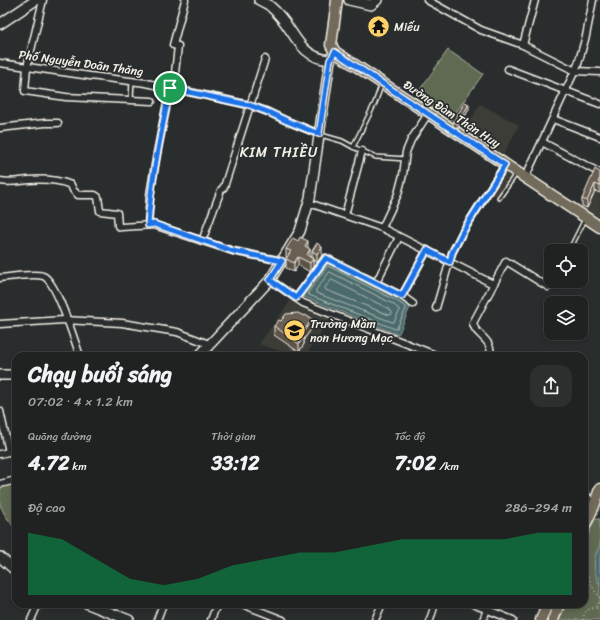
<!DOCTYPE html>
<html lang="vi">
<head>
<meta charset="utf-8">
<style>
	:root { --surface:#202222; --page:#2d2f2f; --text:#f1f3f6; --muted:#a2a4a5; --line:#3d3f40; --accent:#0b8043 }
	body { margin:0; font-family:Sriracha,sans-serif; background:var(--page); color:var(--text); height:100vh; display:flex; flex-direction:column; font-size:15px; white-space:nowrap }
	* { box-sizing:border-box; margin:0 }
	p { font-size:13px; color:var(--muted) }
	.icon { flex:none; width:22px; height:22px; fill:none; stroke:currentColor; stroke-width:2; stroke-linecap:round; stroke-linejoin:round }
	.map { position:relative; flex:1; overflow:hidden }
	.sheet { position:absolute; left:12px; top:352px; width:576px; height:256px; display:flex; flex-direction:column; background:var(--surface); border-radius:12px; box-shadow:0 2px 6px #0003,0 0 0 1px var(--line) }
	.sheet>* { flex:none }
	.controls { position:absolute; left:544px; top:244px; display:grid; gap:8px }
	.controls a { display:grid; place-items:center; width:44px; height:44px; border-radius:8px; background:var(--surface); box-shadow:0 2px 6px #0003,0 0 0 1px var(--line); font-size:20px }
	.pin { position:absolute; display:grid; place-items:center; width:34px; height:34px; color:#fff; margin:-17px; border:2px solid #fff; border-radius:50%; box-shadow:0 1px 4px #0007 }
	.round { display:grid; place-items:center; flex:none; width:42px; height:42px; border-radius:12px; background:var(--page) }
	.head { display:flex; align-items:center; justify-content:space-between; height:68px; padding:0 16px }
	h1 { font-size:22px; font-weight:800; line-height:30px }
	.figures { display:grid; grid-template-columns:repeat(3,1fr); gap:6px; height:68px; padding:4px 16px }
	.figures div { display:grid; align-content:center }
	.figures b { font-size:20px; font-weight:800 }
	.figures small { font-size:11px; font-weight:400 }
	.figures p { font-size:11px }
	.chart { height:112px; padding:8px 16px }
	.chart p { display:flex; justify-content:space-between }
	.chart svg { width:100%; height:72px; margin-top:4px; fill:var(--accent); opacity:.7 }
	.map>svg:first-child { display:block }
	.built { fill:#3e3c39 }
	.green { fill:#606b52; stroke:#aaae9d }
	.water { fill:#4c6a6c; stroke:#8fa09e }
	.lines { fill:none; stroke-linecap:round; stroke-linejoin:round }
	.shore { stroke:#b1bbb6; stroke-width:1 }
	.lane-casing { stroke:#f4f1e8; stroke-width:6 }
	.street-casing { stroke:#f4f1e8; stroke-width:9 }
	.secondary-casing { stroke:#f4f1e8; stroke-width:12 }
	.primary-casing { stroke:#f4f1e8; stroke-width:13 }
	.path { stroke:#f4f1e8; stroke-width:1; stroke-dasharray:1 3; stroke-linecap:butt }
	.lane { stroke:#2a2d2e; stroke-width:3 }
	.street { stroke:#2a2d2e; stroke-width:6 }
	.secondary { stroke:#2a2d2e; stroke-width:9 }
	.primary { stroke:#726b5a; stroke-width:10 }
	.wall { fill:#5c5247; stroke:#f4f1e8 }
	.shaded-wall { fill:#4b4239; stroke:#f4f1e8 }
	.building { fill:#6b5f52; stroke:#f4f1e8 }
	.route-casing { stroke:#fff; stroke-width:8 }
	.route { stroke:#1a73e8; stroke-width:5 }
	.labels { text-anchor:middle; stroke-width:3.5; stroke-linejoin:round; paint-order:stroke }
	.poi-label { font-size:12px; fill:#f4f1e8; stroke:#2a2d2e; text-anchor:start }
	.street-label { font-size:12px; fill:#f4f1e8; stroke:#2a2d2e }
	.quarter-label { font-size:14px; letter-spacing:1px; fill:#f4f1e8; stroke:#2a2d2e }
</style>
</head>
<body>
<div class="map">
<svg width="600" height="620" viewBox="0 0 600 620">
	<rect width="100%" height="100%" fill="#2a2d2e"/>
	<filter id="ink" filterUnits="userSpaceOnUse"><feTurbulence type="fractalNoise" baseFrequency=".025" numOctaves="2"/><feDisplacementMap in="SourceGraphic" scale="8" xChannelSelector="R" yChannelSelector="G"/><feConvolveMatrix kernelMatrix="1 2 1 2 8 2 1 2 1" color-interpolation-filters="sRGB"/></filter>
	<g filter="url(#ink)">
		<g class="built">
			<path d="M480 104 519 125 504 154 465 131Z"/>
			<path d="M503 169 514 175 499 198 489 192Z"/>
			<path d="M594 171 600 175V221L578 207Z"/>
			<path d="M291 300 298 306 330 319 305 356H294L259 344Z"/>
		</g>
		<g class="green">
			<path d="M448 50 483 74 449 122 414 98Z"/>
			<path d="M16 483V530L5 515 0 505V487Z"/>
			<path d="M595 519H600V620H555L561 604H584V544Z"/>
		</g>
		<g class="water">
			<path d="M326 261 398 297 401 300 411 305 399 333 397 334 302 296Z"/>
			<path d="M600 545V586C593 572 592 560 600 545Z"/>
		</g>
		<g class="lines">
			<g class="shore">
				<path d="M328 266 395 300 406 307V309L397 328 395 329 309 295 308 293Z"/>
				<path d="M330 272 393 304 400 310 394 322H392L316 293V290Z"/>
				<path d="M332 280 389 309 392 312V314L389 315 326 290 325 288Z"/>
			</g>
			<defs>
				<g id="lane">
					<path d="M131 99 132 81"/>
					<path d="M321 135 342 141 353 147 375 103 381 86"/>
					<path d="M353 147 376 157 406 159"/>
					<path d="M499 198 516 174"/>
					<path d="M569 251 585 219"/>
					<path d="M548 287 552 281"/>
				</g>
				<g id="street">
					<path d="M43 0 27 67 25 91 66 97 152 101"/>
					<path d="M427 0 481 30 523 45 575 71 600 72"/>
					<path d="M523 45 535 0"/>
					<path d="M0 63 90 76 146 83 218 98 249 105 268 112 287 121 319 134"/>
					<path d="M508 69 600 104"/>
					<path d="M553 119 600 137"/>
					<path d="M0 128 45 123H58"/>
					<path d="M542 142 600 173"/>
					<path d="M525 178 578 64 586 36 593 0"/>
					<path d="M0 181C10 183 19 181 29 180 42 179 59 180 71 185L73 190 78 195H95L98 197 100 211 117 213 118 226 121 227 154 225 233 251 282 261"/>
					<path d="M309 203 382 228 493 284"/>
					<path d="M345 215 362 151"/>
					<path d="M148 225 150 195 157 153 170 88 175 73 178 46 173 45 185 0"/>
					<path d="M382 228 398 194 403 175 406 152 411 140 428 114"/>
					<path d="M202 241 221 190 224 187 265 59"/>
					<path d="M0 278C10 277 34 273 43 276 56 280 75 342 80 356"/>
					<path d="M270 280 303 303 438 356"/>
					<path d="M376 283 399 237"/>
					<path d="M402 296 427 250"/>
					<path d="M296 298 326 258 402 296 413 304"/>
					<path d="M436 308 452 253 462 233 505 165"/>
					<path d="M0 324 64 320 122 323 177 332 209 344"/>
					<path d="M490 356C494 339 474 335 473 323L506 261 548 287"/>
					<path d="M0 411 9 452"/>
					<path d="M0 454 16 450"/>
					<path d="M0 484 16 480"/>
					<path d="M584 492 594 506"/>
					<path d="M242 604 283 620"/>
					<path d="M473 604 513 620"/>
					<path d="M31 620 38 604"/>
					<path d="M157 620 163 604"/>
					<path d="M211 620 217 604"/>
					<path d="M375 620 382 604"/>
					<path d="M430 620 435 604"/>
					<path d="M483 620 489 604"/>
				</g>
				<g id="secondary">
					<path d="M259 0C263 2 269 4 272 8 294 26 297 58 330 60"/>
					<path d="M349 0 371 5 377 0"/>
					<path d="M0 24 36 0"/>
					<path d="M199 356 270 280 300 231 310 198 330 60 335 52"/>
					<path d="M0 375H16"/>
					<path d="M0 557 16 571"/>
					<path d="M88 604 129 620"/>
				</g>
				<g id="primary">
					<path d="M337 0 331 45 335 52 600 227"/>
					<path d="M584 527 594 506 600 489"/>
					<path d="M541 620 547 604"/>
					<path d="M553 620 559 604"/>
				</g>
			</defs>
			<use href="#lane" class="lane-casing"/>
			<use href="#street" class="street-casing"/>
			<use href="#secondary" class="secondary-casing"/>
			<use href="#primary" class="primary-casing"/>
			<g class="path">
				<path d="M584 570 586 571 594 590 600 598"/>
				<path d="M596 607 600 600"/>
				<path d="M583 620C584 610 591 606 600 609"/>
			</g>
			<use href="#lane" class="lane"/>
			<use href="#street" class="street"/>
			<use href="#secondary" class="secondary"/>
			<use href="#primary" class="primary"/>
		</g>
		<g class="wall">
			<path d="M469 109 458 129 453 126V122Z"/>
			<path d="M600 172V193L595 191 587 208 582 206V199Z"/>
			<path d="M308 248 310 257 312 258V251L322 255 317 263 313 260V268L310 272 298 265 294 272 286 268V249Z"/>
			<path d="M281 321 312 328 304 339V344L299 352 274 335V326Z"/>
		</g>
		<g class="shaded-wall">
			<path d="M469 104V109L458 129V124Z"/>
			<path d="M595 184V191L587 208V201Z"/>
			<path d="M308 241V250L305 246Z"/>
			<path d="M322 247V255L317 263V254Z"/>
			<path d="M310 249V258L307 255Z"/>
			<path d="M298 257V265L294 272V263Z"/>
			<path d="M313 259V268L310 272V263Z"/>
			<path d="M312 319V328L304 339V344L299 352V344L302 334Z"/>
		</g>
		<g class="building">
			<path d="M465 102 469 104 458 124 453 122Z"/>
			<path d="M595 169 600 172V178L598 182 600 183V186L595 184 587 201 582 199Z"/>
			<path d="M300 237 308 241 305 246 310 249 307 255 313 259 310 263 298 257 294 263 286 259 291 251 286 249 293 238 298 241Z"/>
			<path d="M317 243 322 247 317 254 312 251Z"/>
			<path d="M298 313 304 316 305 315 312 319 302 334 304 336 299 344 274 326 279 320 281 321 286 314Z"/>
		</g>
	</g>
	<g class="lines" filter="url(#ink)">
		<defs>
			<path id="route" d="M335 52 505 165 462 233 452 253 450 262 427 250 402 296 326 258 296 298 270 280 282 261 233 251 154 224 148 225C151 179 161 134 170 88L249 105 268 112 287 121 319 134 330 60Z"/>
		</defs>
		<use href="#route" class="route-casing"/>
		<use href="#route" class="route"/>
	</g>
	<defs>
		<symbol id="temple-disc" viewBox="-11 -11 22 22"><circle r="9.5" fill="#ffd166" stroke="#2a2d2e"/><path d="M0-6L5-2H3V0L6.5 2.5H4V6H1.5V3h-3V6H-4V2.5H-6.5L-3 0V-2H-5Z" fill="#111"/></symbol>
		<symbol id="school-disc" viewBox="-11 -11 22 22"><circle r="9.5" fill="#ffd166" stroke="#2a2d2e"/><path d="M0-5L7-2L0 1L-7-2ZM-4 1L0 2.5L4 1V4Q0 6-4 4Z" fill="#111"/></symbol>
	</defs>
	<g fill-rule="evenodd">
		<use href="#temple-disc" x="366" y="14" width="25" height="25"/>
		<use href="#school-disc" x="282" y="318" width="25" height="25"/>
	</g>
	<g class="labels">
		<g class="poi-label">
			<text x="394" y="31">Miếu</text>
			<text x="310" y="328">Trường Mầm<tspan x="310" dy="14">non Hương Mạc</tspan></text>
		</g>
		<g class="street-label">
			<text transform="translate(81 63) rotate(8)" y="4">Phố Nguyễn Doãn Thăng</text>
			<text transform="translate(452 114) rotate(33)" y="4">Đường Đàm Thận Huy</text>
		</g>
		<g class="quarter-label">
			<text x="279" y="157">KIM THIỀU</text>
		</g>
	</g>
</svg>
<div class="controls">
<a><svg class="icon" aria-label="locate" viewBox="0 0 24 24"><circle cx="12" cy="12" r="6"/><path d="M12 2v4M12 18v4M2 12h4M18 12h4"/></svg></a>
<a><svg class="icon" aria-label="layers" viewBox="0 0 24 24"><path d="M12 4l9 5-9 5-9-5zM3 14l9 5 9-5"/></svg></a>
</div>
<div class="pin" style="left:170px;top:88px;background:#1e9e55"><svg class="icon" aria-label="arrive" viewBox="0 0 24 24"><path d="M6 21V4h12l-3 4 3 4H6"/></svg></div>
<section class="sheet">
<div class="head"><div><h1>Chạy buổi sáng</h1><p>07:02 · 4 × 1.2 km</p></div><a class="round"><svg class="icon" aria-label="share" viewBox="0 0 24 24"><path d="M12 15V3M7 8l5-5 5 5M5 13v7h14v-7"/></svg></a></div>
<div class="figures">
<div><p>Quãng đường</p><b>4.72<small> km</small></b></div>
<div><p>Thời gian</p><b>33:12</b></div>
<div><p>Tốc độ</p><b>7:02<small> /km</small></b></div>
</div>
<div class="chart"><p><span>Độ cao</span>286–294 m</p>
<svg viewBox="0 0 160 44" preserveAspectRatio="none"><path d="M0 44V6L10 10L20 22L30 34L40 38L50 34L60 26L70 22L80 18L90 18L100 14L110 10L120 10L130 10L140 10L150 6L160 6V44z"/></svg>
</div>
</section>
</div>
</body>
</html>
